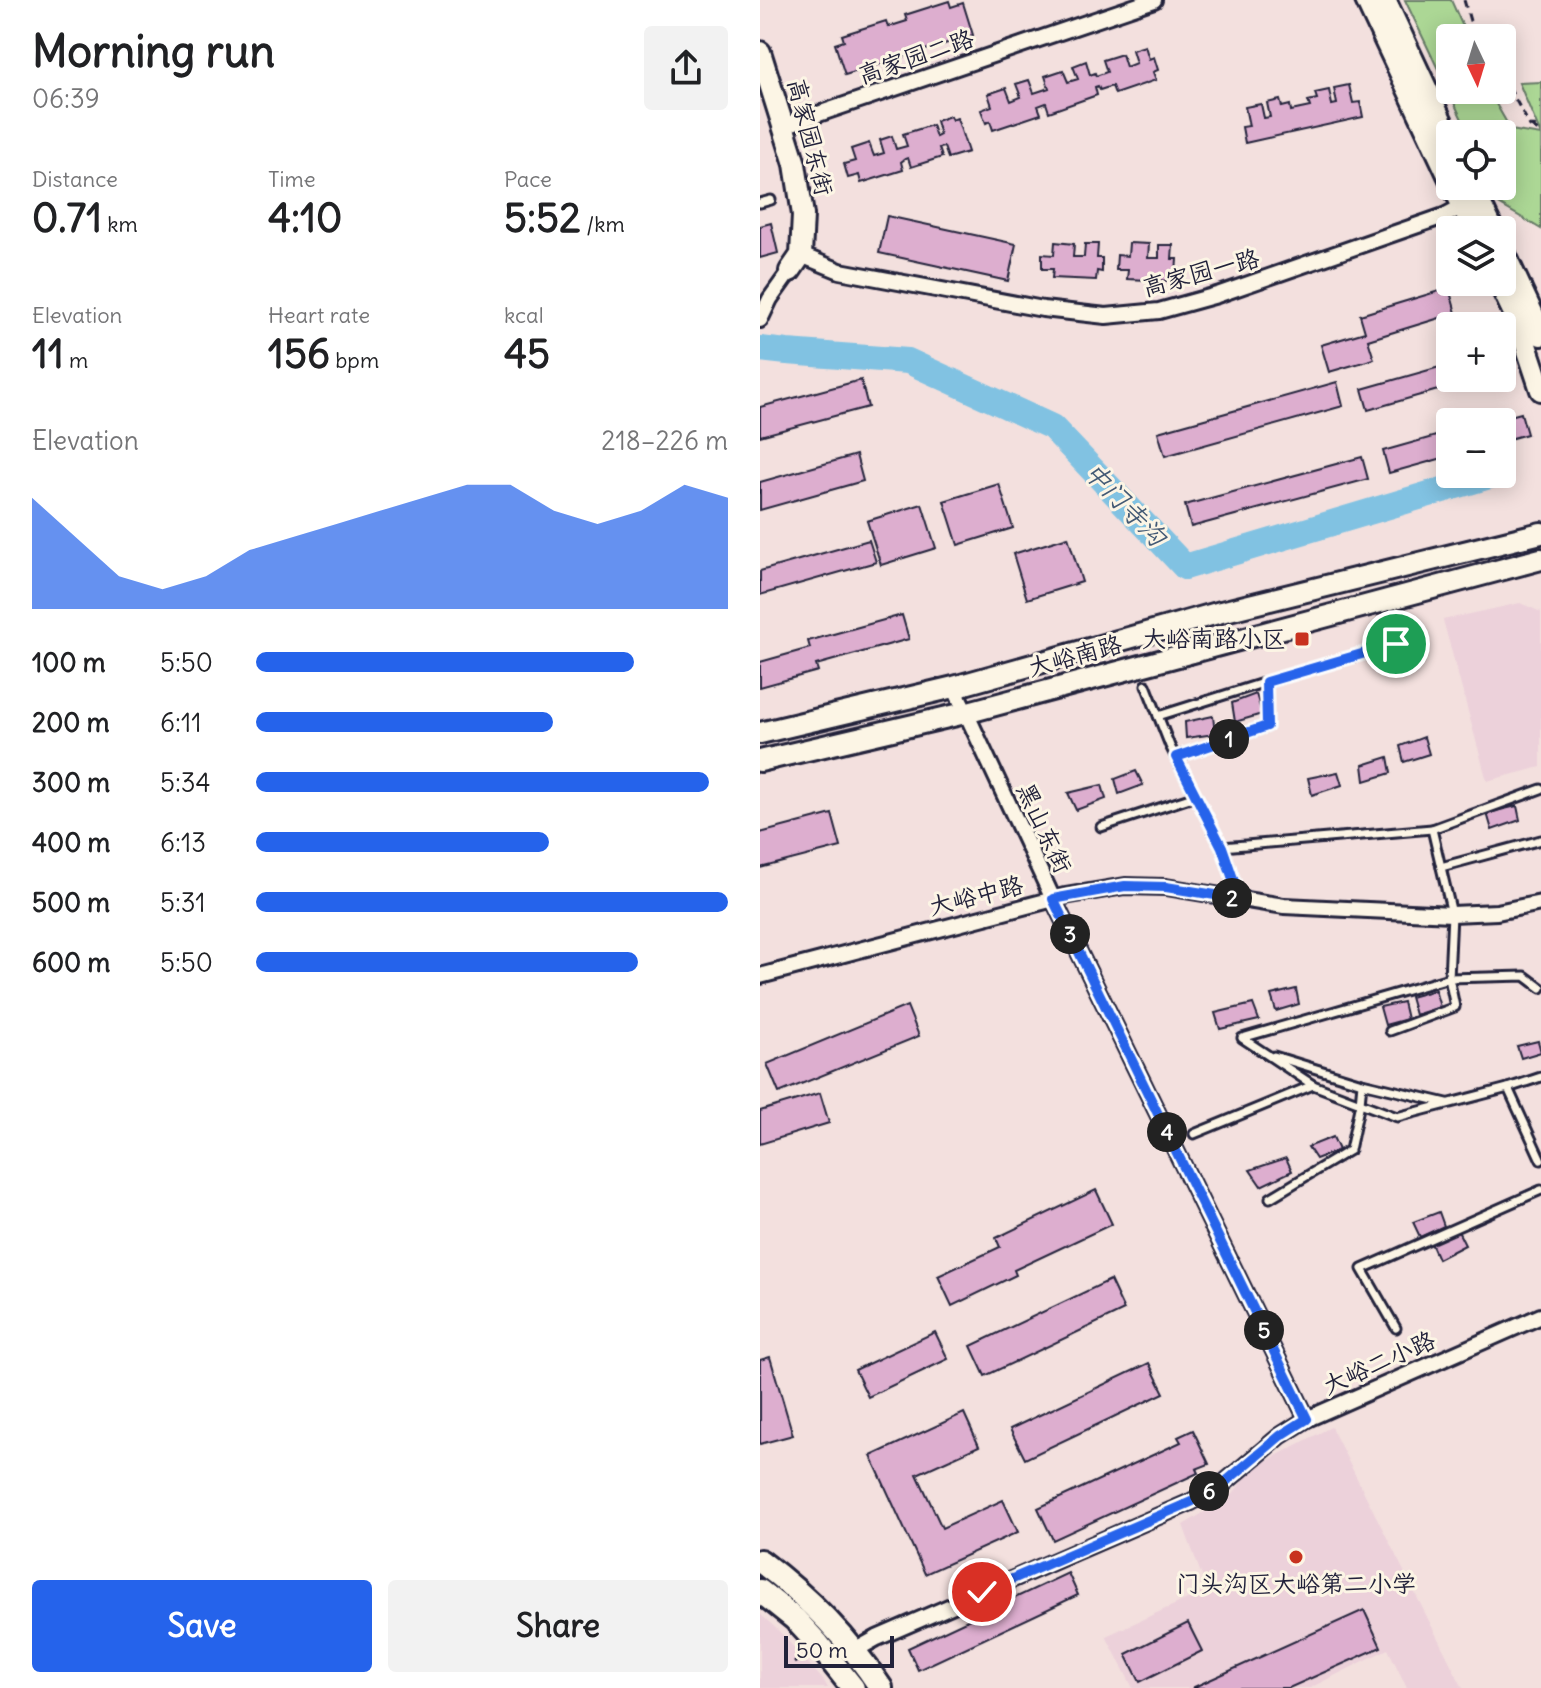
<!DOCTYPE html>
<html lang="en">
<head>
<meta charset="utf-8">
<style>
	:root { --surface:#fff; --page:#f2f2f2; --text:#202124; --muted:#757577; --accent:#2563eb }
	body { margin:0; font-family:Delius,"LXGW WenKai TC",sans-serif; background:var(--page); color:var(--text); height:100vh; display:flex; flex-direction:column; font-size:30px; white-space:nowrap }
	* { box-sizing:border-box; margin:0 }
	p { font-size:26px; color:var(--muted) }
	.icon { flex:none; width:44px; height:44px; fill:none; stroke:currentColor; stroke-width:2; stroke-linecap:round; stroke-linejoin:round }
	.map { position:relative; flex:1; overflow:hidden }
	.drawer { display:flex; flex-direction:column; background:var(--surface); width:760px }
	.drawer>* { flex:none }
	.needle { width:52px; rotate:176deg }
	.buttons { position:absolute; left:676px; top:24px; display:grid; gap:16px }
	.buttons a { display:grid; place-items:center; width:80px; height:80px; border-radius:8px; background:var(--surface); box-shadow:0 4px 20px #0003; font-size:40px }
	.scale { position:absolute; left:24px; bottom:20px; width:110px; box-sizing:border-box; padding-left:8px; border:4px solid #22223b; border-top:0; font-size:22px; line-height:28px; white-space:nowrap; color:#22223b; -webkit-text-stroke:6px #fcf5e5; paint-order:stroke }
	.pin { position:absolute; display:grid; place-items:center; width:68px; height:68px; color:#fff; margin:-34px; border:4px solid #fff; border-radius:50%; box-shadow:0 2px 8px #0007 }
	.km { position:absolute; width:40px; height:40px; margin:-20px; border-radius:50%; background:#222; color:#fff; font-size:22px; line-height:40px; text-align:center }
	.round { display:grid; place-items:center; flex:none; width:84px; height:84px; border-radius:8px; background:var(--page) }
	.headline { display:flex; align-items:center; justify-content:space-between; height:136px; padding:0 32px }
	h1 { font-size:44px; font-weight:800; line-height:60px }
	.figures { display:grid; grid-template-columns:repeat(3,1fr); gap:12px; height:136px; padding:8px 32px }
	.figures div { display:grid; align-content:center }
	.figures b { font-size:40px; font-weight:800 }
	.figures small { font-size:22px; font-weight:400 }
	.figures p { font-size:22px }
	.chart { height:224px; padding:16px 32px }
	.chart p { display:flex; justify-content:space-between }
	.chart svg { width:100%; height:144px; margin-top:8px; fill:var(--accent); opacity:.7 }
	.button { display:flex; gap:16px; margin-top:auto; padding:16px 32px }
	.button a { flex:1; height:92px; border-radius:8px; background:var(--accent); color:#fff; font-size:32px; font-weight:800; line-height:92px; text-align:center }
	.button a+a { background:var(--page); color:var(--text) }
	ul { padding:0 32px; list-style:none; font-size:26px }
	li { display:grid; grid-template-columns:128px 96px 1fr; align-items:center; height:60px }
	li i { height:20px; border-radius:10px; background:var(--accent) }
	main { display:flex; flex:1; min-height:0 }
	.map>svg:first-child { display:block }
	.built { fill:#ecd1da }
	.green { fill:#acd795; stroke:#677c68; stroke-width:2 }
	.lines { fill:none; stroke-linecap:round; stroke-linejoin:round }
	.river { stroke:#81c2e2; stroke-width:26 }
	.building { fill:#ddaecf; stroke:#22223b; stroke-width:2 }
	.lane-casing { stroke:#22223b; stroke-width:13 }
	.street-casing { stroke:#22223b; stroke-width:20 }
	.secondary-casing { stroke:#22223b; stroke-width:26 }
	.primary-casing { stroke:#22223b; stroke-width:28 }
	.path { stroke:#22223b; stroke-width:3; stroke-dasharray:8 6; stroke-linecap:butt }
	.lane { stroke:#fcf5e5; stroke-width:7 }
	.street { stroke:#fcf5e5; stroke-width:14 }
	.secondary { stroke:#fcf5e5; stroke-width:20 }
	.primary { stroke:#fcf5e5; stroke-width:22 }
	.route-casing { stroke:#fff; stroke-width:16 }
	.route { stroke:#2563eb; stroke-width:10 }
	.poi-dot { fill:#c8321e; stroke:#fcf5e5; stroke-width:3 }
	.labels { text-anchor:middle; stroke-width:6; stroke-linejoin:round; paint-order:stroke }
	.street-label { font-size:24px; fill:#22223b; stroke:#fcf5e5 }
	.poi-label { font-size:24px; fill:#22223b; stroke:#fcf5e5; text-anchor:end }
	.water-label { font-size:26px; font-style:italic; fill:#435a75; stroke:#fcf5e5 }
</style>
</head>
<body>
<main>
<section class="drawer">
<div class="headline"><div><h1>Morning run</h1><p>06:39</p></div><a class="round"><svg class="icon" aria-label="share" viewBox="0 0 24 24"><path d="M12 15V3M7 8l5-5 5 5M5 13v7h14v-7"/></svg></a></div>
<div class="figures">
<div><p>Distance</p><b>0.71<small> km</small></b></div>
<div><p>Time</p><b>4:10</b></div>
<div><p>Pace</p><b>5:52<small> /km</small></b></div>
</div>
<div class="figures">
<div><p>Elevation</p><b>11<small> m</small></b></div>
<div><p>Heart rate</p><b>156<small> bpm</small></b></div>
<div><p>kcal</p><b>45</b></div>
</div>
<div class="chart"><p><span>Elevation</span>218–226 m</p>
<svg viewBox="0 0 160 44" preserveAspectRatio="none"><path d="M0 44V10L10 22L20 34L30 38L40 34L50 26L60 22L70 18L80 14L90 10L100 6L110 6L120 14L130 18L140 14L150 6L160 10V44z"/></svg>
</div>
<ul>
<li><b>100 m</b>5:50<i style="width:80%"></i></li>
<li><b>200 m</b>6:11<i style="width:63%"></i></li>
<li><b>300 m</b>5:34<i style="width:96%"></i></li>
<li><b>400 m</b>6:13<i style="width:62%"></i></li>
<li><b>500 m</b>5:31<i style="width:100%"></i></li>
<li><b>600 m</b>5:50<i style="width:81%"></i></li>
</ul>
<div class="button"><a>Save</a><a>Share</a></div>
</section>
<div class="map">
<svg width="781" height="1688" viewBox="0 0 781 1688">
	<rect width="100%" height="100%" fill="#f3e0de"/>
	<filter id="ink" filterUnits="userSpaceOnUse"><feTurbulence type="fractalNoise" baseFrequency=".0125" numOctaves="2"/><feDisplacementMap in="SourceGraphic" scale="16" xChannelSelector="R" yChannelSelector="G"/><feConvolveMatrix kernelMatrix="1 2 1 2 8 2 1 2 1" color-interpolation-filters="sRGB"/></filter>
	<g filter="url(#ink)">
		<g class="built">
			<path d="M760 603 781 612V767L727 781 683 620Z"/>
			<path d="M571 1427 703 1688H647L628 1649 550 1688H373L346 1636 447 1590 423 1525 471 1496 493 1468Z"/>
			<path d="M0 1614 19 1631 64 1681 68 1688H0Z"/>
		</g>
		<path class="green" d="M645 0H691L708 38H690V90H728L751 130 781 135 759 83 781 82V229L737 203 731 186H742V134H709Z"/>
		<g class="lines">
			<path class="river" d="M0 349 27 352 148 361 292 427 425 567 736 474"/>
		</g>
		<g class="building">
			<path d="M189 1 191 7 203 3 213 35 85 75 75 44 84 41 82 35 126 21 128 27 147 21 145 15Z"/>
			<path d="M385 46 389 59 394 57 398 70 393 72 396 80 355 94 352 86 340 90 338 86 335 87 337 95 289 112 286 103 278 106 281 114 233 130 230 121 226 123 221 110 232 106 228 94 246 88 251 101 261 97 256 84 269 80 274 93 289 88 285 76 303 70 308 82 318 79 313 66 326 61 330 75 335 73 336 76 347 72 343 60 362 54 366 67 376 63 372 50Z"/>
			<path d="M589 85 593 103 600 102 603 117 485 143 482 127 489 126 485 107 501 104 504 118 510 117 507 103 520 100 522 107 530 105 531 111 550 107 548 101 557 99 555 93 569 90 572 105 577 104 574 88Z"/>
			<path d="M190 116 192 120 197 118 208 152 188 158 184 147 179 148 182 157 151 167 148 158 145 159 141 162 143 170 101 183 99 175 88 178 84 164 95 161 91 149 109 143 114 156 124 153 120 140 132 136 136 149 147 146 143 134 172 125 176 137 180 135 176 121Z"/>
			<path d="M127 216 256 244 248 281 119 253Z"/>
			<path d="M11 223 18 253 0 258V226Z"/>
			<path d="M295 242 314 244 313 257H324L325 244H338L337 258H342V272L337 271 336 280 292 278 293 269H282V254L294 255Z"/>
			<path d="M369 243 389 244 388 258H399V245H413L412 259H417L416 273 411 272V281L367 279 368 270H356L357 255 368 256Z"/>
			<path d="M689 288 696 313 608 340 614 359 569 372 561 345 605 332 600 315Z"/>
			<path d="M690 364V378H720L608 410 602 389Z"/>
			<path d="M101 380 108 407 0 436V407Z"/>
			<path d="M577 382 583 406 405 456 398 432Z"/>
			<path d="M761 413 767 434 742 441V422H728Z"/>
			<path d="M690 432V456L629 473 623 451Z"/>
			<path d="M96 455 103 481 0 510V482Z"/>
			<path d="M602 457 608 479 431 527 425 505Z"/>
			<path d="M239 484 253 528 198 545 184 501Z"/>
			<path d="M162 504 176 548 121 565 107 521Z"/>
			<path d="M308 537 322 582 267 599 253 554Z"/>
			<path d="M109 540 116 562 0 595V571Z"/>
			<path d="M142 615 149 639 56 665 58 671 0 687V662L50 648 48 641Z"/>
			<path d="M496 694 502 714 475 722 472 703Z"/>
			<path d="M453 716 455 734 426 738 425 722Z"/>
			<path d="M664 737 669 754 644 762 640 746Z"/>
			<path d="M628 757 631 773 605 781 603 765Z"/>
			<path d="M376 771 383 785 359 794 355 779Z"/>
			<path d="M578 772 582 785 552 795 548 778Z"/>
			<path d="M342 785 346 799 316 810 308 793Z"/>
			<path d="M757 806 760 820 732 830 727 813Z"/>
			<path d="M72 814 81 847 0 868V833Z"/>
			<path d="M536 989 539 1004 516 1011 511 995Z"/>
			<path d="M675 990 680 1007 655 1015 650 997Z"/>
			<path d="M643 1002 647 1019 625 1025 620 1007Z"/>
			<path d="M493 1004 499 1020 460 1029 455 1013Z"/>
			<path d="M147 1006 159 1036 19 1093 7 1064Z"/>
			<path d="M778 1041 781 1052 761 1058 757 1046Z"/>
			<path d="M60 1093 69 1123 0 1144V1111Z"/>
			<path d="M573 1137 579 1150 556 1159 548 1147Z"/>
			<path d="M526 1158 532 1171 501 1186 490 1170Z"/>
			<path d="M336 1190 352 1224 254 1270 256 1275 192 1306 178 1276 240 1247 236 1238Z"/>
			<path d="M679 1212 684 1226 660 1237 653 1222Z"/>
			<path d="M698 1231 705 1245 678 1259 671 1243Z"/>
			<path d="M350 1280 364 1310 225 1376 211 1346Z"/>
			<path d="M175 1332 188 1359 108 1397 95 1370Z"/>
			<path d="M10 1357 33 1435 0 1444V1360Z"/>
			<path d="M389 1363 404 1393 265 1459 250 1429Z"/>
			<path d="M204 1413 219 1446 157 1474 182 1528 243 1500 258 1532 165 1574 111 1456Z"/>
			<path d="M433 1430 449 1464 436 1469 438 1473 293 1540 278 1508 421 1442 418 1437Z"/>
			<path d="M308 1573 318 1595 158 1670 148 1648Z"/>
			<path d="M604 1610 621 1647 529 1688H432Z"/>
			<path d="M428 1623 442 1651 380 1682 366 1654Z"/>
		</g>
		<g class="lines">
			<defs>
				<g id="lane">
					<path d="M0 203 11 200"/>
					<path d="M506 682 636 644"/>
					<path d="M386 685 410 746 462 847 672 829"/>
					<path d="M398 716 506 682 507 726 416 757"/>
					<path d="M341 827 436 796"/>
					<path d="M462 847 480 898"/>
					<path d="M681 867 781 840"/>
					<path d="M781 988 765 976 689 978 482 1038 553 1085 637 1117 748 1088 781 1077"/>
					<path d="M630 1031 695 1007 689 978 692 914 672 829 781 789"/>
					<path d="M514 1056 602 1083 687 1103"/>
					<path d="M748 1088 781 1160"/>
					<path d="M434 1134 553 1085"/>
					<path d="M510 1198 590 1150 600 1103 602 1083"/>
					<path d="M636 1328 602 1269 781 1190"/>
				</g>
				<g id="street">
					<path d="M23 126 394 0"/>
					<path d="M41 255 80 271 283 309 346 316 399 311 457 295 684 216 703 206"/>
					<path d="M0 320 10 299 30 271"/>
					<path d="M194 687 293 899 547 1419"/>
					<path d="M0 976 305 896 365 886 406 887 524 906 692 914 737 912 781 903"/>
					<path d="M94 1651 117 1638 431 1502 463 1484 520 1436 547 1419 781 1316"/>
				</g>
				<g id="secondary">
					<path d="M606 0 690 179"/>
					<path d="M625 0 690 139"/>
					<path d="M0 52 35 164 43 215 41 255 30 271"/>
					<path d="M693 186 714 230"/>
					<path d="M712 186 733 230"/>
					<path d="M742 248 775 319 781 335"/>
					<path d="M739 282 759 324 781 390"/>
					<path d="M0 733 194 687 461 612 781 533"/>
					<path d="M0 761 205 713 781 559"/>
				</g>
				<g id="primary">
					<path d="M0 1561C47 1596 89 1639 121 1688"/>
					<path d="M0 1591 35 1619 58 1644 93 1688"/>
				</g>
			</defs>
			<use href="#lane" class="lane-casing"/>
			<use href="#street" class="street-casing"/>
			<use href="#secondary" class="secondary-casing"/>
			<use href="#primary" class="primary-casing"/>
			<g class="path">
				<path d="M704 0 710 21 720 38"/>
				<path d="M742 75 770 126 781 127"/>
				<path d="M771 126 781 133"/>
				<path d="M34 1663 45 1655"/>
			</g>
			<use href="#lane" class="lane"/>
			<use href="#street" class="street"/>
			<use href="#secondary" class="secondary"/>
			<use href="#primary" class="primary"/>
		</g>
	</g>
	<g class="lines" filter="url(#ink)">
		<defs>
			<path id="route" d="M222 1592 431 1502 463 1484 520 1436 547 1419 293 899 365 886 406 887 480 899 462 847 416 757 507 726 506 682 636 644"/>
		</defs>
		<use href="#route" class="route-casing"/>
		<use href="#route" class="route"/>
	</g>
	<g class="poi-dot">
		<rect x="534" y="631" width="16" height="16" rx="4"/>
		<circle cx="536" cy="1557" r="8"/>
	</g>
	<g class="labels">
		<g class="street-label">
			<text transform="translate(156 57) rotate(-19)" y="8">高家园二路</text>
			<text transform="translate(50 137) rotate(76)" y="8">高家园东街</text>
			<text transform="translate(441 273) rotate(-15)" y="8">高家园一路</text>
			<text transform="translate(315 656) rotate(-15)" y="8">大峪南路</text>
			<text transform="translate(284 828) rotate(65)" y="8">黑山东街</text>
			<text transform="translate(216 896) rotate(-14)" y="8">大峪中路</text>
			<text transform="translate(619 1363) rotate(-24)" y="8">大峪二小路</text>
		</g>
		<g class="poi-label">
			<text x="526" y="647">大峪南路小区</text>
			<text x="536" y="1592" text-anchor="middle">门头沟区大峪第二小学</text>
		</g>
		<g class="water-label">
			<text transform="translate(365 504) rotate(46)" y="9">中门寺沟</text>
		</g>
	</g>
</svg>
<div class="buttons">
<a><svg class="needle" viewBox="-14 -14 28 28"><path d="M0-13l5 13h-10z" fill="#e53935"/><path d="M0 13l5-13h-10z" fill="#757577"/></svg></a>
<a><svg class="icon" aria-label="locate" viewBox="0 0 24 24"><circle cx="12" cy="12" r="6"/><path d="M12 2v4M12 18v4M2 12h4M18 12h4"/></svg></a>
<a><svg class="icon" aria-label="layers" viewBox="0 0 24 24"><path d="M12 4l9 5-9 5-9-5zM3 14l9 5 9-5"/></svg></a>
<a>+</a>
<a>−</a>
</div>
<div class="scale">50 m</div>
<div class="pin" style="left:636px;top:644px;background:#1e9e55"><svg class="icon" aria-label="arrive" viewBox="0 0 24 24"><path d="M6 21V4h12l-3 4 3 4H6"/></svg></div>
<div class="pin" style="left:222px;top:1592px;background:#d93025"><svg class="icon" aria-label="check" viewBox="0 0 24 24"><path d="M5 12l5 5 9-10"/></svg></div>
<b class="km" style="left:469px;top:739px">1</b>
<b class="km" style="left:472px;top:898px">2</b>
<b class="km" style="left:310px;top:934px">3</b>
<b class="km" style="left:407px;top:1132px">4</b>
<b class="km" style="left:504px;top:1330px">5</b>
<b class="km" style="left:449px;top:1491px">6</b>
</div>
</main>
</body>
</html>
